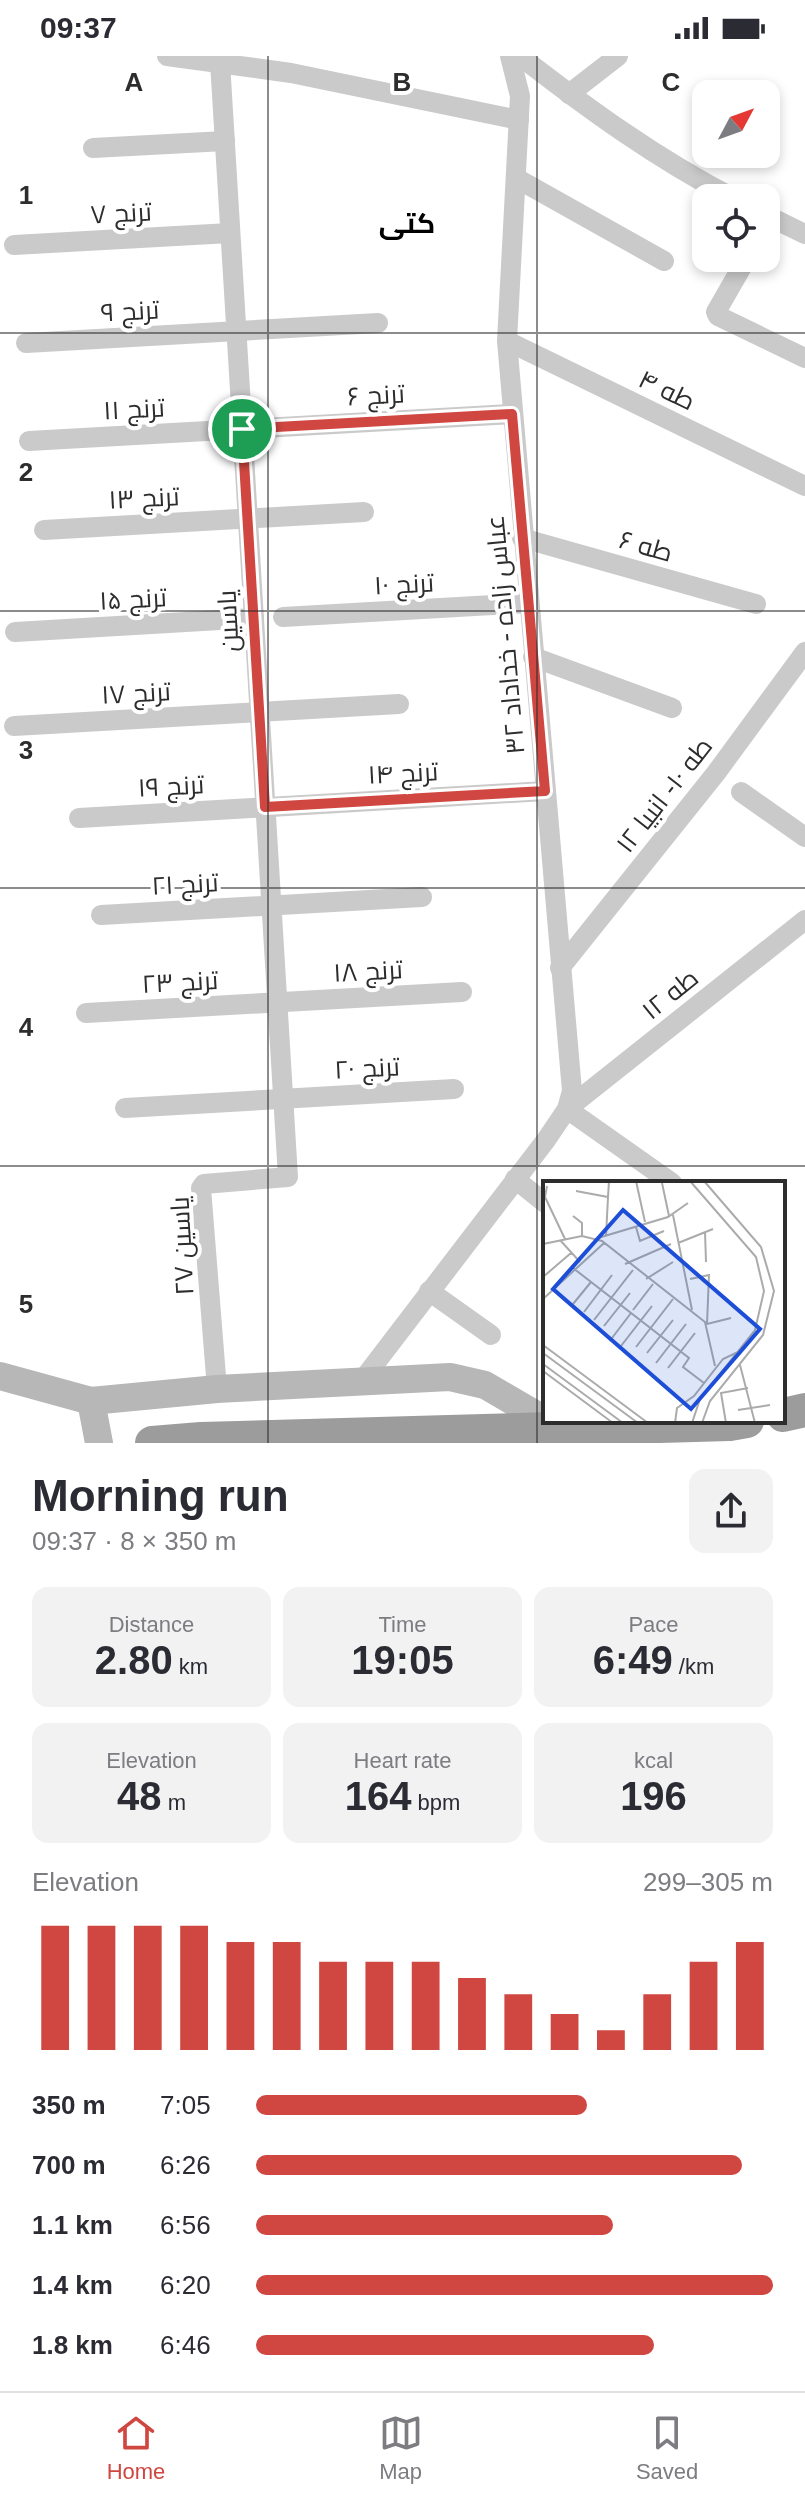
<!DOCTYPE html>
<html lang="en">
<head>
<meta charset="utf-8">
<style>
	:root { --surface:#fff; --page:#f2f2f3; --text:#2b2b33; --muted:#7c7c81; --line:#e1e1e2; --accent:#d04742 }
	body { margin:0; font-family:Helvetica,Cairo,sans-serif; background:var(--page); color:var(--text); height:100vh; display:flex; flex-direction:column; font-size:30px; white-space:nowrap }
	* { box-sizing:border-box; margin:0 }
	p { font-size:26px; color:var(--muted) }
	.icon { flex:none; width:44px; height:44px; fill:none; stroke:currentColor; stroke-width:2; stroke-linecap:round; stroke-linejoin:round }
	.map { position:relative; height:1387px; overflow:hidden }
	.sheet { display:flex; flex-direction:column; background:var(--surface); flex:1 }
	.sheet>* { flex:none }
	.needle { width:52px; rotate:49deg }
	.buttons { position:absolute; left:692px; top:24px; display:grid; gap:16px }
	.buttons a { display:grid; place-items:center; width:88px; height:88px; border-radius:16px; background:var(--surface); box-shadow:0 4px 12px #0003; font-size:40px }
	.pin { position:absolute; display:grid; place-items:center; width:68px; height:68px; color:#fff; margin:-34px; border:4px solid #fff; border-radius:50%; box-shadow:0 2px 8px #0007 }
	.round { display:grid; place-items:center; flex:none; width:84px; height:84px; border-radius:16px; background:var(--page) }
	.overview { display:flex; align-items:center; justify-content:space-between; height:136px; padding:0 32px }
	h1 { font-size:44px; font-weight:600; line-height:60px }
	.metrics { display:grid; grid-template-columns:repeat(3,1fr); gap:12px; height:136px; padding:8px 32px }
	.metrics div { display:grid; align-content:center; border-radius:16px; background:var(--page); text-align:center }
	.metrics b { font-size:40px; font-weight:600 }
	.metrics small { font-size:22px; font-weight:400 }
	.metrics p { font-size:22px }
	.chart { height:224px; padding:16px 32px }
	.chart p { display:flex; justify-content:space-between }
	.chart svg { width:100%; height:144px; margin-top:8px; stroke:var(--accent); stroke-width:6 }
	ul { padding:0 32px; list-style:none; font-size:26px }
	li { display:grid; grid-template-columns:128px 96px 1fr; align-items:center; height:60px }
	li i { height:20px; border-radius:10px; background:var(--accent) }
	.status { display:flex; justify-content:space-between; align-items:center; height:56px; padding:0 40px; background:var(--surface); direction:ltr }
	.status svg { height:22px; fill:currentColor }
	.tabs { display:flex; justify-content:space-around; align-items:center; height:112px; border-top:2px solid var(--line); background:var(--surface); font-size:22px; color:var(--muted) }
	.tabs a { display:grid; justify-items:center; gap:4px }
	.tabs .active { color:var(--accent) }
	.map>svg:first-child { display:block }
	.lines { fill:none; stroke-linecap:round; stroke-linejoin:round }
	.minor { stroke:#cacaca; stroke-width:20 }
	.secondary { stroke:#b7b7b7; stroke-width:28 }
	.trunk { stroke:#9c9c9c; stroke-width:34 }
	.route-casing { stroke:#fff; stroke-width:16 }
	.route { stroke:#d04742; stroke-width:10 }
	.grid { fill:none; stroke:#2d2d2d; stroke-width:2; stroke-opacity:0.55 }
	.labels { text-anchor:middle; stroke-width:8; stroke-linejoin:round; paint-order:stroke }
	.street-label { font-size:26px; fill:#2d2d2d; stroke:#fff }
	.neighbourhood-label { font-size:28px; font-weight:bold; fill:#000; stroke:#fff }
	.inset-road { fill:none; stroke:#ababab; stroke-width:2 }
	.view { fill:#1d4ed8; fill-opacity:0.15; stroke:#1d4ed8; stroke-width:4 }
	.inset-edge { fill:none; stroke:#2d2d2d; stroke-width:4 }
	.grid-label { font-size:26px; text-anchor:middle; font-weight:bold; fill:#2d2d2d; stroke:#fff; stroke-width:8; stroke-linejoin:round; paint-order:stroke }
</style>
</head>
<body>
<div class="status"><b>09:37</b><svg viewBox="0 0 49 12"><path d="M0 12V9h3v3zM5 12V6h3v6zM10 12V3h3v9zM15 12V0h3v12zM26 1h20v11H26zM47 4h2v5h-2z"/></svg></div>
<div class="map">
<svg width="805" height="1387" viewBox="0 0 805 1387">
	<rect width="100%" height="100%" fill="#fff"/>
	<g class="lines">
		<g class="minor">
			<path d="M167 0 291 17 519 64"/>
			<path d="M520 0C587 52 657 103 733 142"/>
			<path d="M569 38 618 0"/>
			<path d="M93 92 225 85"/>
			<path d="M516 122 664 205"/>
			<path d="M766 159 805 178"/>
			<path d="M14 189 230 177"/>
			<path d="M747 202 716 256 718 260 805 302"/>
			<path d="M507 285 805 430"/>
			<path d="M26 287 378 267"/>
			<path d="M29 385 512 358"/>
			<path d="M44 474 364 456"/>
			<path d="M522 482 756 548"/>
			<path d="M283 561 528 547"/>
			<path d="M15 576 254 562"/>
			<path d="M533 601 672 652"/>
			<path d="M14 670 399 648"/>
			<path d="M741 736 805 781"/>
			<path d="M79 762 545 735"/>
			<path d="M101 859 422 841"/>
			<path d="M560 912 716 717 805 596"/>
			<path d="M86 957 462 936"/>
			<path d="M125 1052 454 1033"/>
			<path d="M515 1123 545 1147"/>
			<path d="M672 1127 567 1053 805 864"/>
			<path d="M429 1235 491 1279"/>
			<path d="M361 1326 546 1084 567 1053 572 1035 507 285 520 40 510 0"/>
			<path d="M217 1333 201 1132 204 1128 288 1121 220 6"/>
		</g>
		<g class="secondary">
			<path d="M0 1320 91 1345 217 1333 450 1321 485 1329 545 1364"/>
			<path d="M91 1345 99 1387"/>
		</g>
		<g class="trunk">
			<path d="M783 1359 805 1354"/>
			<path d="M152 1387 201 1383 730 1368 747 1365"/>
		</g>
	</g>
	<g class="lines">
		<defs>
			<path id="route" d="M512 358 545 735 265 751 242 373Z"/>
		</defs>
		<use href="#route" class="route-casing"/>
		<use href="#route" class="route"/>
	</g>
	<path class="grid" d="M268 0V1387M537 0V1387M0 277H805M0 555H805M0 832H805M0 1110H805"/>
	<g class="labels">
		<g class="street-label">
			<text transform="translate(121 157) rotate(-3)" y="9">ترنج ۷</text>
			<text transform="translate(130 255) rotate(-3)" y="9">ترنج ۹</text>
			<text transform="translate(667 334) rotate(26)" y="9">طه ۴</text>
			<text transform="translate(376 339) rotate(-3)" y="9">ترنج ۶</text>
			<text transform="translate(134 353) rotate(-3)" y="9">ترنج ۱۱</text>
			<text transform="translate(144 442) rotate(-3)" y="9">ترنج ۱۳</text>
			<text transform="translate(646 490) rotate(16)" y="9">طه ۶</text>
			<text transform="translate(404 528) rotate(-3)" y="9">ترنج ۱۰</text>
			<text transform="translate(133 543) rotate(-3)" y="9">ترنج ۱۵</text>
			<text transform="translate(228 565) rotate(-93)" y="9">یاسین</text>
			<text transform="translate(505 579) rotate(-95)" y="9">عباس زاده - خداداد ۳۲</text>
			<text transform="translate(136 637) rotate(-3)" y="9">ترنج ۱۷</text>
			<text transform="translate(403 717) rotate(-3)" y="9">ترنج ۱۴</text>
			<text transform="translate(171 730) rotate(-3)" y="9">ترنج ۱۹</text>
			<text transform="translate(664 739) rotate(-52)" y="9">طه ۱۰- انبیا ۱۲</text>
			<text transform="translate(185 828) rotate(-3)" y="9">ترنج ۲۱</text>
			<text transform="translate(368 915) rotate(-3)" y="9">ترنج ۱۸</text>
			<text transform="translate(180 926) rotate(-3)" y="9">ترنج ۲۳</text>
			<text transform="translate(670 938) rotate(-39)" y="9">طه ۱۲</text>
			<text transform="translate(367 1012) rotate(-3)" y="9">ترنج ۲۰</text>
			<text transform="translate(182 1190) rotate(-93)" y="9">یاسین ۲۷</text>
		</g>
		<g class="neighbourhood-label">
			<text x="407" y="177">کتی</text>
		</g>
	</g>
	<g transform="translate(543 1125)">
		<rect width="242" height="242" fill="#fff"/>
		<path class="inset-road" d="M93 0 102 41M147 0 213 76 221 110 212 149 157 218 149 242M119 2 126 35M4 5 2 16 22 58M33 10 65 16 66 0M130 34 149 129M30 35 39 42V55M93 46 97 60 121 50M162 51 163 81M63 55 65 16M55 57 125 36 145 22M17 59 37 81M135 62 170 48M0 63 39 55 59 60 162 141 172 185M82 83 128 63M30 87 146 177 140 186 161 202M0 96 28 72M103 98 130 81M147 98 166 94 164 143 188 137M0 118 61 62M30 123 48 101M90 129 110 103M41 131 69 94M51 139 90 89M61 145 87 112M69 157 88 132M0 164 105 242M78 165 109 125M93 166 130 118M0 172 95 242M104 172 130 139M113 182 143 143M0 183 80 242M197 184 212 242M125 187 152 152M0 190 70 242M195 229 227 224M132 242 134 227 151 215 180 178 195 171M159 242 167 220 220 154 231 110 218 66 161 0M183 242 178 212 205 207"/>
		<path class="view" d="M80 29 217 148 148 228 10 108Z"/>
		<rect width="242" height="242" class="inset-edge"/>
	</g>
	<g class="grid-label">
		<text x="134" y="35">A</text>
		<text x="402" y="35">B</text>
		<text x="671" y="35">C</text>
		<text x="26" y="148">1</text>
		<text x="26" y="425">2</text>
		<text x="26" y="703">3</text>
		<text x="26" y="980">4</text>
		<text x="26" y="1257">5</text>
	</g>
</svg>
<div class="buttons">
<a><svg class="needle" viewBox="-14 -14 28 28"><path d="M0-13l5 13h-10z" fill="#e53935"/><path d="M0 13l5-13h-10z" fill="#7c7c81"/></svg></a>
<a><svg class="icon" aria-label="locate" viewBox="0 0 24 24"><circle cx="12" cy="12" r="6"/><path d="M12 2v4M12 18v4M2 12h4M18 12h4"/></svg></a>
</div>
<div class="pin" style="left:242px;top:373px;background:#1e9e55"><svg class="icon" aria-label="arrive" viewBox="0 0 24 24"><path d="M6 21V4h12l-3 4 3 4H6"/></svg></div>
</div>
<section class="sheet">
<div class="overview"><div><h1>Morning run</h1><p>09:37 · 8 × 350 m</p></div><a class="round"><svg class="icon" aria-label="share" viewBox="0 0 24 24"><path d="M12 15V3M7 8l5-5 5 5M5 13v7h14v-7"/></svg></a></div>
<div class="metrics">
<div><p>Distance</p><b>2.80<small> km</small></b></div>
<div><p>Time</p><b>19:05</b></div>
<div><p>Pace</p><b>6:49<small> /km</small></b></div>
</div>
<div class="metrics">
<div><p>Elevation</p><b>48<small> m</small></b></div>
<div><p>Heart rate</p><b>164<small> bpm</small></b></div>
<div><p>kcal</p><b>196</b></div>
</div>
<div class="chart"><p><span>Elevation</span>299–305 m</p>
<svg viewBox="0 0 160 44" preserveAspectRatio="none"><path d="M5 44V6M15 44V6M25 44V6M35 44V6M45 44V11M55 44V11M65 44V17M75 44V17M85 44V17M95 44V22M105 44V27M115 44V33M125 44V38M135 44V27M145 44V17M155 44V11"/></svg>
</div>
<ul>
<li><b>350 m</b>7:05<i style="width:64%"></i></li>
<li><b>700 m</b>6:26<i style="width:94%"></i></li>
<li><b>1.1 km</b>6:56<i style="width:69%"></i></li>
<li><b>1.4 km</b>6:20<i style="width:100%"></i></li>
<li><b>1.8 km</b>6:46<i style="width:77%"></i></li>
</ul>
</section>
<nav class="tabs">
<a class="active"><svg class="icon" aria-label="home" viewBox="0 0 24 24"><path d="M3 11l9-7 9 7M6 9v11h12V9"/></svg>Home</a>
<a><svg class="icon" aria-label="map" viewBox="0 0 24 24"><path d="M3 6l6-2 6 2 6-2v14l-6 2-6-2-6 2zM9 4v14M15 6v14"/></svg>Map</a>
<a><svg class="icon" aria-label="saved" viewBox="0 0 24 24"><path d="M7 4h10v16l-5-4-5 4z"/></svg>Saved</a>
</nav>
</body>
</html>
